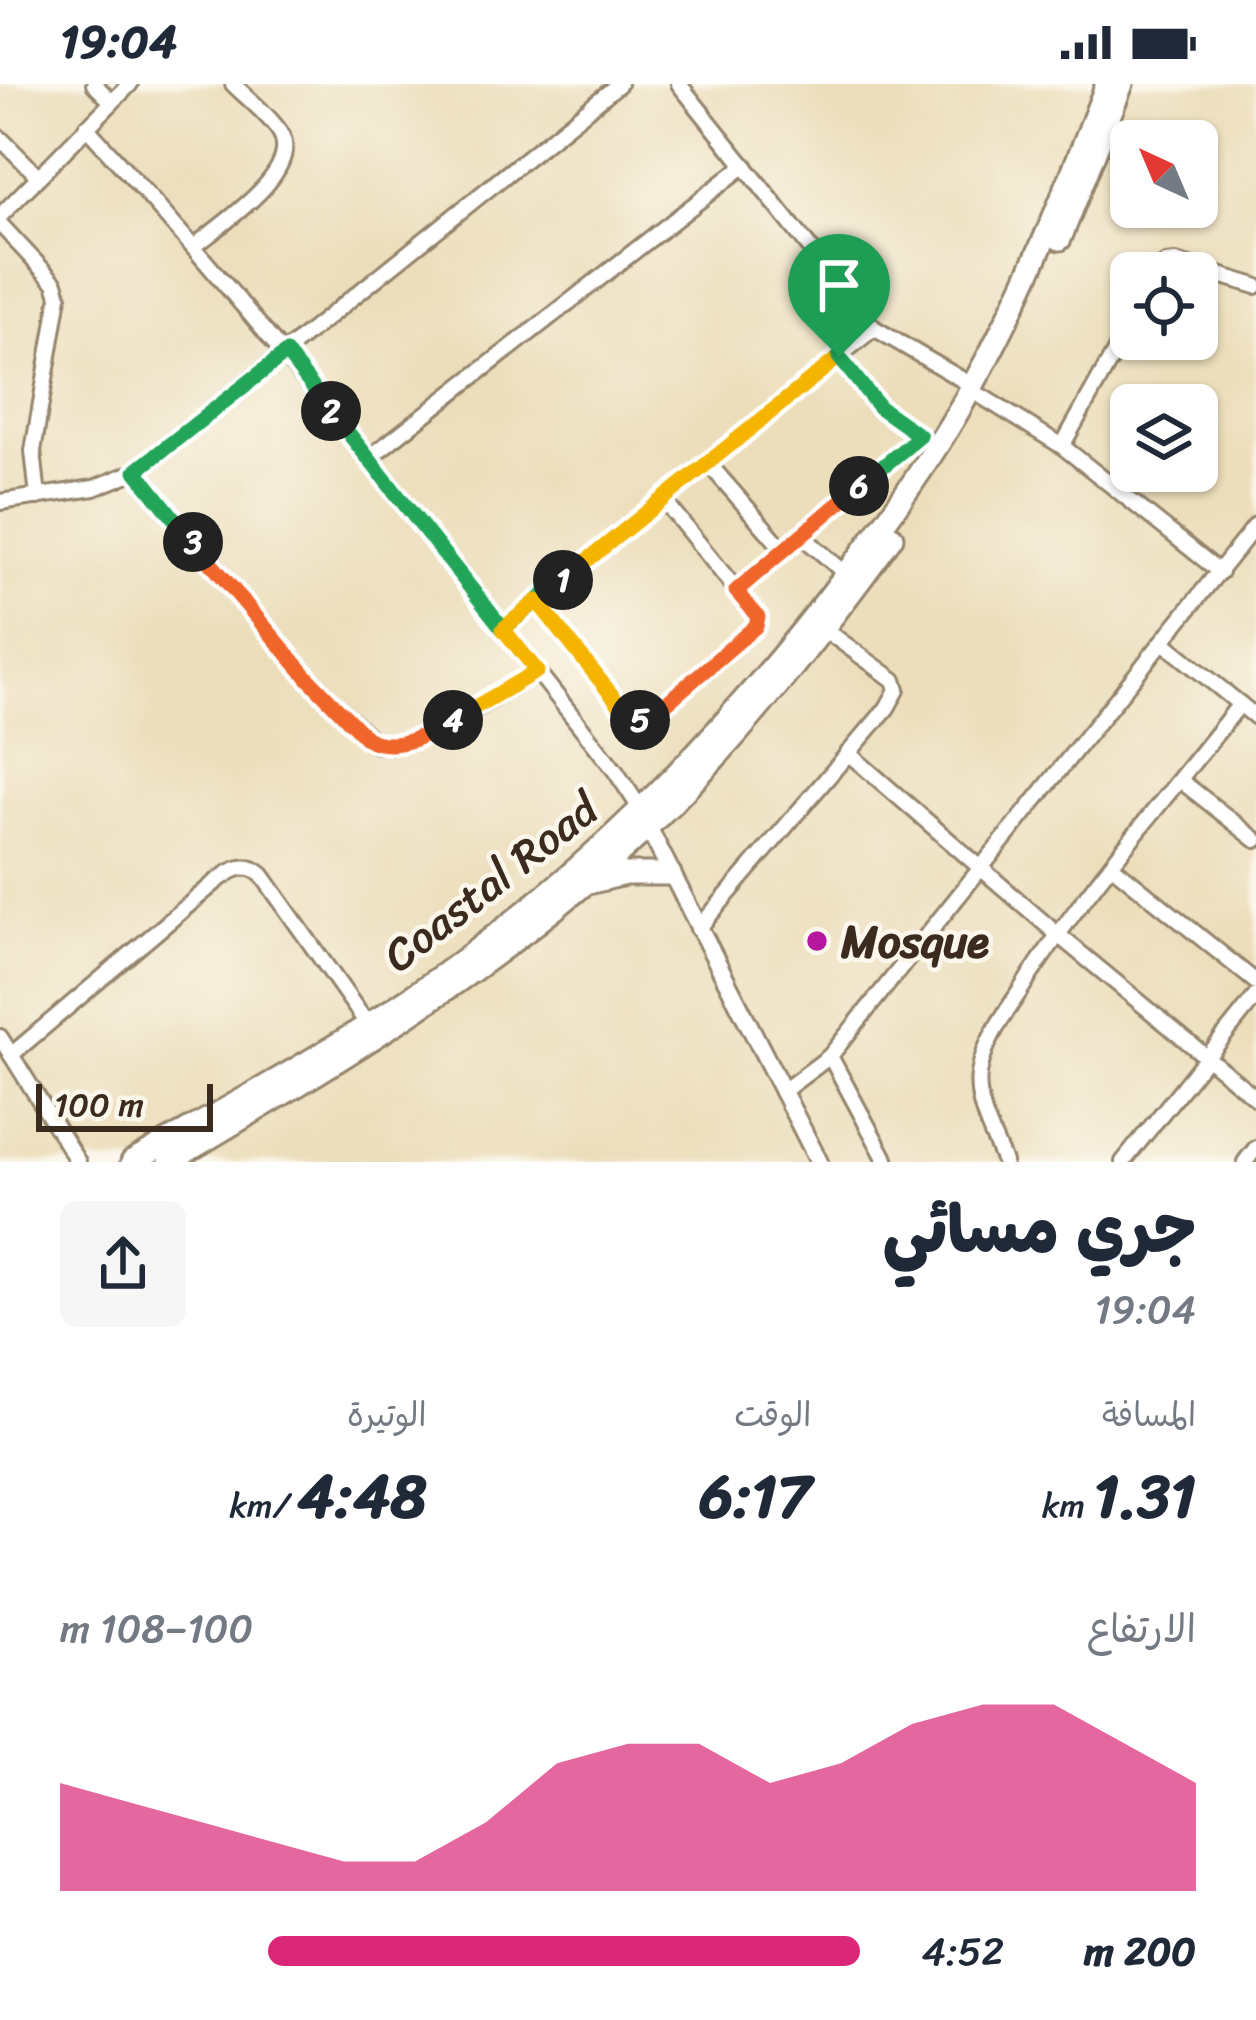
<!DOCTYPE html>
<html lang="ar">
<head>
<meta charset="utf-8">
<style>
	:root { --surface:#fff; --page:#f6f6f7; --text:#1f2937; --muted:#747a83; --accent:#db2777 }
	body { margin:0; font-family:Sriracha,"Playpen Sans Arabic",sans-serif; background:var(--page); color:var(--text); direction:rtl; height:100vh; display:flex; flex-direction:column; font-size:45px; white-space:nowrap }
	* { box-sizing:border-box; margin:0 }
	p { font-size:39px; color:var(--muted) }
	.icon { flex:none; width:66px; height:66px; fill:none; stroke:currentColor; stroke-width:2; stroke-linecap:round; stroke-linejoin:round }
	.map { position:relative; height:1078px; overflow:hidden; direction:ltr }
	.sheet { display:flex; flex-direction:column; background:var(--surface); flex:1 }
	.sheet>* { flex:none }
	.needle { width:78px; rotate:316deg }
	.buttons { position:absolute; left:1110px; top:36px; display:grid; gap:24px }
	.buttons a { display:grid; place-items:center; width:108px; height:108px; border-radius:18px; background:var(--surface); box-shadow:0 3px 9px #0004; font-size:60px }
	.scale { position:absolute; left:36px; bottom:30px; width:177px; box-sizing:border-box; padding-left:12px; border:6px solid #3b2a1e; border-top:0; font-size:33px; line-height:42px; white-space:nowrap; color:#3b2a1e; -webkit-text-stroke:9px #fbf7ec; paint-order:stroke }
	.pin { position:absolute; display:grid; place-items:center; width:102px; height:102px; color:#fff; margin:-123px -51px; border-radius:50% 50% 50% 0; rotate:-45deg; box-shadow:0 0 12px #0007 }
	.pin .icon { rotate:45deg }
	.km { position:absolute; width:60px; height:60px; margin:-30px; border-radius:50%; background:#222; color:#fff; font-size:33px; line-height:60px; text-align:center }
	.round { display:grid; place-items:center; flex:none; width:126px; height:126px; border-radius:18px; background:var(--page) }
	.summary { display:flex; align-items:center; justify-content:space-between; height:204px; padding:0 60px }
	h1 { font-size:66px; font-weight:800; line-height:90px }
	.figures { display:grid; grid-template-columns:repeat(3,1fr); gap:18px; height:204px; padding:12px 60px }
	.figures div { display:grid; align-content:center }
	.figures b { font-size:60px; font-weight:800 }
	.figures small { font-size:33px; font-weight:400 }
	.figures p { font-size:33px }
	.chart { height:336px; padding:24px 60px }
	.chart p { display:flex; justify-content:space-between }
	.chart svg { width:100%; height:216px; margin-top:12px; fill:var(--accent); opacity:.7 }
	ul { padding:0 60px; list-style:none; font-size:39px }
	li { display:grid; grid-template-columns:192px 144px 1fr; align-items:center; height:90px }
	li i { height:30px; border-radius:15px; background:var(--accent) }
	.status { display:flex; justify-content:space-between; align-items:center; height:84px; padding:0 60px; background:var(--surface); direction:ltr }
	.status svg { height:33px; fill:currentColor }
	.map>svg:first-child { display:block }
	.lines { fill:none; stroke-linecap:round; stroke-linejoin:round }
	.minor-casing { stroke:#94846c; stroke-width:20 }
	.tertiary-casing { stroke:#94846c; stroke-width:22 }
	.trunk-casing { stroke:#94846c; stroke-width:27 }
	.minor { stroke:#fff; stroke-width:14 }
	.tertiary { stroke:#fff; stroke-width:16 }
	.trunk { stroke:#fff; stroke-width:21 }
	.split-1-casing { stroke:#fff; stroke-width:24 }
	.split-2-casing { stroke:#fff; stroke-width:24 }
	.split-3-casing { stroke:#fff; stroke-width:24 }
	.split-4-casing { stroke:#fff; stroke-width:24 }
	.split-5-casing { stroke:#fff; stroke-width:24 }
	.split-6-casing { stroke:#fff; stroke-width:24 }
	.split-7-casing { stroke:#fff; stroke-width:24 }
	.split-1 { stroke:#f5b400; stroke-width:15 }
	.split-2 { stroke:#22a559; stroke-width:15 }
	.split-3 { stroke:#22a559; stroke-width:15 }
	.split-4 { stroke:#f0652b; stroke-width:15 }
	.split-5 { stroke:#f5b400; stroke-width:15 }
	.split-6 { stroke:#f0652b; stroke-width:15 }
	.split-7 { stroke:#22a559; stroke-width:15 }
	.poi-dot { fill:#b5179e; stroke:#fbf7ec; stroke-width:4.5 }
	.labels { text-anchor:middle; stroke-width:9; stroke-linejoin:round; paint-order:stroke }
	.street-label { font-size:45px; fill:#3b2a1e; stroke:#fbf7ec }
	.poi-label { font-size:45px; font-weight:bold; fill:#3b2a1e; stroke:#fbf7ec; text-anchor:start }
</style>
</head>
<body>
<div class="status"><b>19:04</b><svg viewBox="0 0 49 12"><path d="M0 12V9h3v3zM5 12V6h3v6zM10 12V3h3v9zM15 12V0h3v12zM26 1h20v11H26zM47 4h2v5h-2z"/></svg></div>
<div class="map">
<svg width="1256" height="1078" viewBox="0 0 1256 1078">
	<rect width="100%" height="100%" fill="#fbf7ec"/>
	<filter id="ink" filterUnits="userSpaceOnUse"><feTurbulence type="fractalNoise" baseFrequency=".00833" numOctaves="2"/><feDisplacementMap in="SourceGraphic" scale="24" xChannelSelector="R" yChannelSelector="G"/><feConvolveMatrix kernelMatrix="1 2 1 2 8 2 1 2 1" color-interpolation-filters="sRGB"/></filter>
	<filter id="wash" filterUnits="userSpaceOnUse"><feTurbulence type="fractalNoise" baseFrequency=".004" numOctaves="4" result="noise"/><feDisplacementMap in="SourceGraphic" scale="48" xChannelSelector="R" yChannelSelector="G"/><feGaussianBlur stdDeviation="2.7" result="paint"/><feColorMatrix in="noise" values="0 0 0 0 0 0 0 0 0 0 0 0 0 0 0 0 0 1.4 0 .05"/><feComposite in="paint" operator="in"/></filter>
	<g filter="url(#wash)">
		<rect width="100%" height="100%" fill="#ecdebb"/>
	</g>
	<g filter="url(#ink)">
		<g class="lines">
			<defs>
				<g id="minor">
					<path d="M94 0 112 18"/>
					<path d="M679 0 874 244 973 302"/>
					<path d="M86 43C274 247 442 467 614 685L642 727"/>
					<path d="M0 54 38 92"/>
					<path d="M0 132 130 0"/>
					<path d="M0 140 55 199 59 212 33 367 38 413"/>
					<path d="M195 162C221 140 304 87 280 48 268 30 248 15 233 0"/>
					<path d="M1155 189 1166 179 1176 178 1256 202"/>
					<path d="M839 273 879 323 926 355"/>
					<path d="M981 312 1062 362 1220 488"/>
					<path d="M1062 362 1131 239"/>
					<path d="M369 374 745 81"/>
					<path d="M708 379 783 465"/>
					<path d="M136 387 308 594 377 661C425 665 496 611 537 587"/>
					<path d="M0 418 94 404 136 387 619 0"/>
					<path d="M801 451 846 490"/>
					<path d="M736 507 920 352"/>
					<path d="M537 517 626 629 636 637 648 635 756 542 758 533 663 415"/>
					<path d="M503 545 874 244"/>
					<path d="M1163 558 1256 633"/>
					<path d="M848 669 1057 850 1256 1014"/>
					<path d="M1180 696 1256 756"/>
					<path d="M1111 781 1256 898"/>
					<path d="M698 845 887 624 897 606 894 596 824 545"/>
					<path d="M0 953 78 1078"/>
					<path d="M11 971 218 796C233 785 246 777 262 791L368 941"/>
					<path d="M830 972 887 1078"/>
					<path d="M782 1008 830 972 1256 441"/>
					<path d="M1004 1078C993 1051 975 1020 979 990 984 955 1007 928 1025 899 1089 801 1168 712 1240 620"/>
					<path d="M1123 1078 1256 912"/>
					<path d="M1245 1078 1256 1064"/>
				</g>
				<path id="tertiary" d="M645 737 819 1078"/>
				<g id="trunk">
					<path d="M1060 155 1122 0"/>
					<path d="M588 799 625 790H670"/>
					<path d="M132 1078C227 1024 324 972 414 911 588 791 721 656 848 488 893 428 939 365 974 299 1027 203 1068 102 1107 0"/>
					<path d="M169 1078C339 977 509 878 652 739 742 652 818 554 892 453"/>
				</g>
			</defs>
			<use href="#minor" class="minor-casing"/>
			<use href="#tertiary" class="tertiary-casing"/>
			<use href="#trunk" class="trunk-casing"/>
			<use href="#minor" class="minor"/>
			<use href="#tertiary" class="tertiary"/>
			<use href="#trunk" class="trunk"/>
		</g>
	</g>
	<g class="lines" filter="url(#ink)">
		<defs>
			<path id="split-1" d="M563 496 839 273"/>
			<path id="split-2" d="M331 327 503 545 563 496"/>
			<path id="split-3" d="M193 458 136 387 286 269 331 327"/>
			<path id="split-4" d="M193 458 308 594 366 654C394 670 427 651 453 636"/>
			<path id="split-5" d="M453 636 537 587 503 545 537 517 626 629 640 636"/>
			<path id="split-6" d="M640 636 648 635 756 542 758 533 736 507 859 402"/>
			<path id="split-7" d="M839 273 879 323 920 352 859 402"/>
		</defs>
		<use href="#split-1" class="split-1-casing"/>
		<use href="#split-2" class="split-2-casing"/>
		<use href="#split-3" class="split-3-casing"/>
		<use href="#split-4" class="split-4-casing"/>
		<use href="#split-5" class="split-5-casing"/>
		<use href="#split-6" class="split-6-casing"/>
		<use href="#split-7" class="split-7-casing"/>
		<use href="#split-1" class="split-1"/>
		<use href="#split-2" class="split-2"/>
		<use href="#split-3" class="split-3"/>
		<use href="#split-4" class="split-4"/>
		<use href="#split-5" class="split-5"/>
		<use href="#split-6" class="split-6"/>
		<use href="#split-7" class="split-7"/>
	</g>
	<circle class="poi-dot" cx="817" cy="857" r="12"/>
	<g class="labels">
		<g class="street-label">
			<text transform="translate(490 798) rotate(-38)" y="16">Coastal Road</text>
		</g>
		<g class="poi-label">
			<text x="841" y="873">Mosque</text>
		</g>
	</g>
</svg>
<div class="buttons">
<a><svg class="needle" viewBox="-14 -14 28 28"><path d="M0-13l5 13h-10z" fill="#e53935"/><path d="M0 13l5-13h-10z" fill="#747a83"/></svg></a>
<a><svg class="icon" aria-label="locate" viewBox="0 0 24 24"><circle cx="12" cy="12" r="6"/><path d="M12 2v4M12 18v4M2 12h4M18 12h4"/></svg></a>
<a><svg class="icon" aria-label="layers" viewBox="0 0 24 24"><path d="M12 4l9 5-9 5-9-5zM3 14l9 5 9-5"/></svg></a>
</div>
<div class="scale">100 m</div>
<div class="pin" style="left:839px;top:273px;background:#1e9e55"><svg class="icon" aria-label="arrive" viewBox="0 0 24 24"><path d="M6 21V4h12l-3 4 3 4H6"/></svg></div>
<b class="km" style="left:563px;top:496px">1</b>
<b class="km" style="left:331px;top:327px">2</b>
<b class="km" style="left:193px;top:458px">3</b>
<b class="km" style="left:453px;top:636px">4</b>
<b class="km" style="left:640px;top:636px">5</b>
<b class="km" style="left:859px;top:402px">6</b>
</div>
<section class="sheet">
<div class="summary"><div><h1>جري مسائي</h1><p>19:04</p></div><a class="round"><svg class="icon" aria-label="share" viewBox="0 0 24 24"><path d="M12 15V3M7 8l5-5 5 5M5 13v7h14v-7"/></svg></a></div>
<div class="figures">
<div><p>المسافة</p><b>1.31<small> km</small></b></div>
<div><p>الوقت</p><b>6:17</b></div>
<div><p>الوتيرة</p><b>4:48<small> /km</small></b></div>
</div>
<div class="chart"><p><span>الارتفاع</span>100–108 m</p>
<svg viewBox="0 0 160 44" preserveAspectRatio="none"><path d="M0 44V22L10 26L20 30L30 34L40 38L50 38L60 30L70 18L80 14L90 14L100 22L110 18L120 10L130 6L140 6L150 14L160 22V44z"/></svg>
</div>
<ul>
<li><b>200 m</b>4:52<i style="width:74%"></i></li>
</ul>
</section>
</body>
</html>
